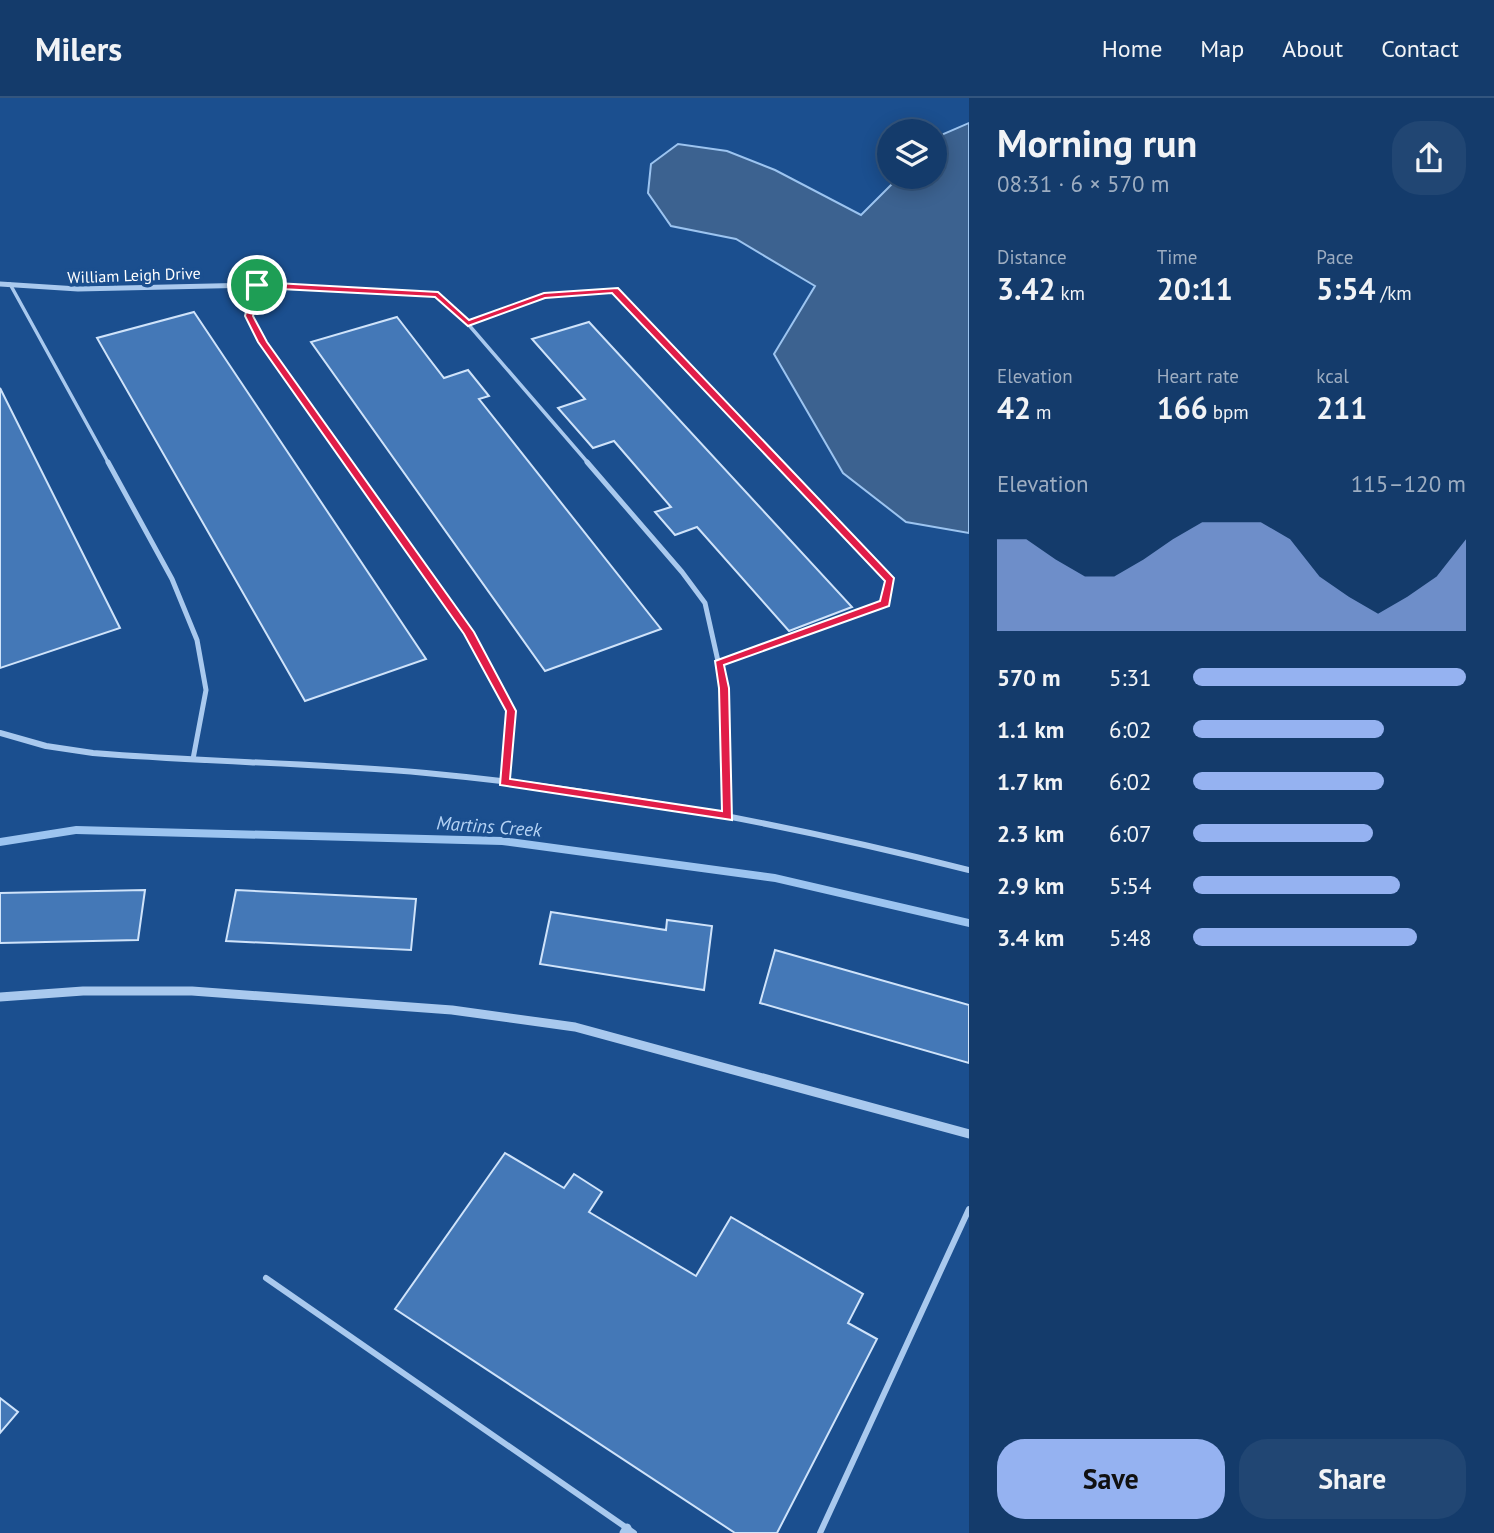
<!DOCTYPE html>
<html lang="en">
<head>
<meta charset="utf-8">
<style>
	:root { --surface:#143b6b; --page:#214673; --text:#f1f3f6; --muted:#9dadc1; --line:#33557e; --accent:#95b2f1 }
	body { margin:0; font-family:"PT Sans",sans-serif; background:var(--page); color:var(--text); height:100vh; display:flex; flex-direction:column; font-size:26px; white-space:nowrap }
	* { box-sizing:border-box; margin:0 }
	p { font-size:23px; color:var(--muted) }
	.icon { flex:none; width:38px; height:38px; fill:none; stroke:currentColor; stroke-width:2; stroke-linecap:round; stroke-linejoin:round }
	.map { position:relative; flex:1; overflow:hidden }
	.details { display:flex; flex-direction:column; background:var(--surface); width:525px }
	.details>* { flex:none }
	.controls { position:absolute; left:877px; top:21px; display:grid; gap:14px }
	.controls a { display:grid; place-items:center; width:70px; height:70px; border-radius:50%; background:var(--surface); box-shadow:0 4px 18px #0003,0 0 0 2px var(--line); font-size:35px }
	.pin { position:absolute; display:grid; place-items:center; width:60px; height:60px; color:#fff; margin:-30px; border:4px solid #fff; border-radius:50%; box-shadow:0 2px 7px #0007 }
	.round { display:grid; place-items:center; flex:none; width:74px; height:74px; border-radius:28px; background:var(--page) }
	.head { display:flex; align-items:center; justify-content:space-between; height:119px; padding:0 28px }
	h1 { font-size:38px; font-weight:700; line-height:52px }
	.figures { display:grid; grid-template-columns:repeat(3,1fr); gap:10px; height:119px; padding:7px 28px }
	.figures div { display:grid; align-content:center }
	.figures b { font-size:30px; font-weight:700 }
	.figures small { font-size:19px; font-weight:400 }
	.figures p { font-size:19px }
	.chart { height:196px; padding:14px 28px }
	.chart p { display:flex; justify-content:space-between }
	.chart svg { width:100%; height:126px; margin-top:7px; fill:var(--accent); opacity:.7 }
	.button { display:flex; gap:14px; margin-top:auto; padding:14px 28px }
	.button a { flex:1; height:80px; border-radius:28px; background:var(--accent); color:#111; font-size:28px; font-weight:700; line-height:80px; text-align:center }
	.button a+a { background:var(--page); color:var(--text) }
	ul { padding:0 28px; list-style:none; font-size:23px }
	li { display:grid; grid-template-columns:112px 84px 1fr; align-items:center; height:52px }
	li i { height:18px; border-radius:9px; background:var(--accent) }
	header { display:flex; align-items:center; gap:42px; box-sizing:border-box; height:98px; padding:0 35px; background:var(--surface); border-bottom:2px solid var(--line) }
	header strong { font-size:33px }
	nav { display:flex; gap:38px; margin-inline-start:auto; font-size:24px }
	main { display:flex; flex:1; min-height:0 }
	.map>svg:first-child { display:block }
	.water { fill:#3c6290; stroke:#9cc4f0; stroke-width:2 }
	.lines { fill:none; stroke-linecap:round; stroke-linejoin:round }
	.stream { fill:#9cc4f0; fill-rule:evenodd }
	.building { fill:#4478b7; stroke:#cfe3fa; stroke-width:2 }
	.service-far2 { stroke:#a9c9ee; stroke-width:3.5 }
	.service-far1 { stroke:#a9c9ee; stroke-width:5 }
	.service { stroke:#a9c9ee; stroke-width:6 }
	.minor-far2 { stroke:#a9c9ee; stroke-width:5 }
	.minor-far1 { stroke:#a9c9ee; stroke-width:6 }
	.minor { stroke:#a9c9ee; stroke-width:9 }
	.route { fill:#e11d48; stroke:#fff; stroke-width:2; fill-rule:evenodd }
	.labels { text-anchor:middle; stroke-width:7; stroke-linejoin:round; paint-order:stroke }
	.far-street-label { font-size:16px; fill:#fff; stroke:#1b4f8f }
	.water-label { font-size:19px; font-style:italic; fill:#b5d3f5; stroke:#1b4f8f }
</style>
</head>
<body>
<header>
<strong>Milers</strong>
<nav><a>Home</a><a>Map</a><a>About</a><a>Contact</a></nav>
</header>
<main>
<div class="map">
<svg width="969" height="1435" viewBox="0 0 969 1435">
	<rect width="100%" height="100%" fill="#1b4f8f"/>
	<path class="water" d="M969 25V435L906 424 843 375 774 256 815 188 736 141 671 128 648 95 651 66 678 46 727 53 775 72 861 117 899 79H934L935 43 941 37Z"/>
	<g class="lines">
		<path class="stream" d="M76 728 502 739 775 776 969 821V829L775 784 502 747 76 736 0 748V740Z"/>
	</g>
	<g class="building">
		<path d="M194 214 426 561 305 603 97 240Z"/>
		<path d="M397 219 444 280 468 272 489 298 479 301 661 531 545 573 311 244Z"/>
		<path d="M589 224 852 509 789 533 697 429 675 437 655 414 671 409 614 343 593 350 558 310 585 301 532 241Z"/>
		<path d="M0 290 120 530 0 570Z"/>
		<path d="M145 792 138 842 0 845V795Z"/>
		<path d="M236 792 416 801 411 852 226 843Z"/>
		<path d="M551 814 666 832 667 822 712 828 704 892 540 866Z"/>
		<path d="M775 852 969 907V965L760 905Z"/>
		<path d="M505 1055 564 1090 574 1076 602 1094 589 1114 696 1178 731 1119 863 1196 848 1225 877 1241 777 1435H735L395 1211Z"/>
		<path d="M0 1300 18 1314 0 1335Z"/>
	</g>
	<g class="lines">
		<g class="service-far2">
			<path d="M10 186 109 366"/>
			<path d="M257 187 249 218 262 245 348 366"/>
			<path d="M437 196 468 226 589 366"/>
			<path d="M468 226 544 198 615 192 780 366"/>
		</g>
		<g class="service-far1">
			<path d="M108 364 172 481 197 542 206 592 193 661"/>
			<path d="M347 364 469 534 511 613 504 684"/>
			<path d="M587 364 682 474 705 505 724 590 728 719"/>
			<path d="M719 565 885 505 890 482 778 364"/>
		</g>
		<g class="service">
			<path d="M266 1180 634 1435"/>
			<path d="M820 1435 969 1111"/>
		</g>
		<path class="minor-far2" d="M0 186 78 191 257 187 437 196"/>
		<path class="minor-far1" d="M0 635 46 648 93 655C204 664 316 665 426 675 610 692 790 727 969 772"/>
		<g class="minor">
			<path d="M0 899 83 893H192L452 912 575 929 969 1036"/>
			<path d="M624 1435 627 1430"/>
		</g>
	</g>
	<path class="route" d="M257 184 438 194 469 222 544 195 618 190 894 480 889 508 724 567 729 590 732 722 500 687 506 613 464 536 258 244 245 218 253 187ZM261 190 435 199 468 228 545 200 612 195 885 483 880 503 715 563 719 590 722 713 510 681 516 613 474 534 267 244 253 218Z"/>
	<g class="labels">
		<g class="far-street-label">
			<text transform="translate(134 177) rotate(-2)" y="6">William Leigh Drive</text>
		</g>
		<g class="water-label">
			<text transform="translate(489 728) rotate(4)" y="7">Martins Creek</text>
		</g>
	</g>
</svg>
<div class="controls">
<a><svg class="icon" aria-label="layers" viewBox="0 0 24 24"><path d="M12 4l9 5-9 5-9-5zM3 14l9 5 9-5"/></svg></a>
</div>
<div class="pin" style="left:257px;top:187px;background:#1e9e55"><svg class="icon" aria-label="arrive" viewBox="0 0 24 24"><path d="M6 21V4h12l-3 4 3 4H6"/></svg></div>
</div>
<section class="details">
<div class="head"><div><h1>Morning run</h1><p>08:31 · 6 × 570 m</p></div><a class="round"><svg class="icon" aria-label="share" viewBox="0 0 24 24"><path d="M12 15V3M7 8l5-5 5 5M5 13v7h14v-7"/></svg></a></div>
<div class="figures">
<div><p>Distance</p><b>3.42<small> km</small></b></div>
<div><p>Time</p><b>20:11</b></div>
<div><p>Pace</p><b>5:54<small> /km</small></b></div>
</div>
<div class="figures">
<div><p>Elevation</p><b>42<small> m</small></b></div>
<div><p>Heart rate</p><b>166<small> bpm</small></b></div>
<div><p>kcal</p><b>211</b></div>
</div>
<div class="chart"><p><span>Elevation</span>115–120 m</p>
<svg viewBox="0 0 160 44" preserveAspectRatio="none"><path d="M0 44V12L10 12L20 19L30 25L40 25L50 19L60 12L70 6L80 6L90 6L100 12L110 25L120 32L130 38L140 32L150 25L160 12V44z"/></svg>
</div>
<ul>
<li><b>570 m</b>5:31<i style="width:100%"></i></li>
<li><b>1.1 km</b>6:02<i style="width:70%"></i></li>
<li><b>1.7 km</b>6:02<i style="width:70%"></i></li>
<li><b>2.3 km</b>6:07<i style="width:66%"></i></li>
<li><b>2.9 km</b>5:54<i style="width:76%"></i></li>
<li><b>3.4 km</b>5:48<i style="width:82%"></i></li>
</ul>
<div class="button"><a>Save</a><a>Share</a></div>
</section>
</main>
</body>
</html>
